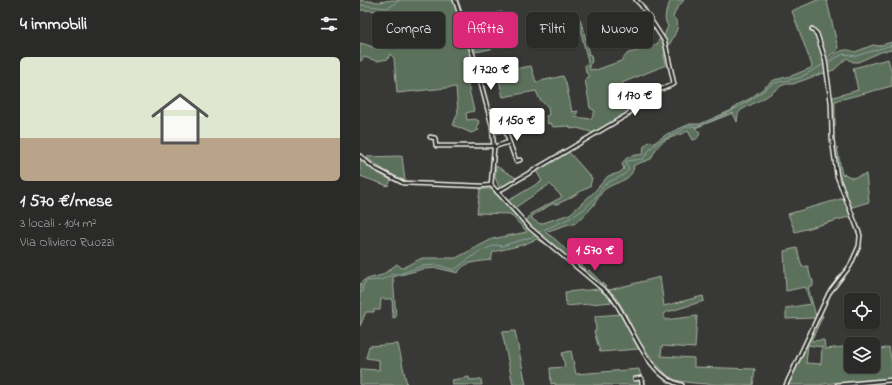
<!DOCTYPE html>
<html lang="it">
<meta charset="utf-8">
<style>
:root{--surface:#2a2a28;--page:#323230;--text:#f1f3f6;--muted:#a5a7a8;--line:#464645;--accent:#db2777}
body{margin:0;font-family:"Indie Flower",sans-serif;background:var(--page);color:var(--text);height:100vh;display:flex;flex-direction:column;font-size:15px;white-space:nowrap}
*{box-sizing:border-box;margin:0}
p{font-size:13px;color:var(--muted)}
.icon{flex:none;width:22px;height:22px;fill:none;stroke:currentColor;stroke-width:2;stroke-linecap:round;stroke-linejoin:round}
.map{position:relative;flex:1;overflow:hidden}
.panel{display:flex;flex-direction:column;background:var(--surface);width:360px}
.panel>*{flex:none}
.banner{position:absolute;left:12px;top:12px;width:380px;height:36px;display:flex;gap:8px}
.controls{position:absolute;left:484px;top:293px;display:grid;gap:8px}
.controls a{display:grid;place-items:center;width:36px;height:36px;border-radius:6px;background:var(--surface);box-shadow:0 1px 3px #0004,0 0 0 1px var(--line);font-size:20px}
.price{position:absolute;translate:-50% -34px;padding:0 9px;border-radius:4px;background:#fff;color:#222;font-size:13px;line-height:26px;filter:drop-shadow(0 1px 2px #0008)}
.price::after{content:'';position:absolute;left:50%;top:24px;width:12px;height:9px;margin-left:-6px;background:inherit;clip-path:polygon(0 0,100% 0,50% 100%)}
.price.selected{background:var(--accent);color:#fff}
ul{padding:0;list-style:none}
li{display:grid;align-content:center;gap:8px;height:212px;padding:0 20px}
li span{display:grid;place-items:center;height:124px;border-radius:6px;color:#555}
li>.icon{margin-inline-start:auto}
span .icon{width:72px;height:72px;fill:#fffc;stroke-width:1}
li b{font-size:17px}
h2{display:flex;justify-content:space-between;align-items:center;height:48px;padding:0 20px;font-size:17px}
.chip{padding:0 14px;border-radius:6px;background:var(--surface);box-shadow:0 1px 3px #0004,0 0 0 1px var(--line);font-size:14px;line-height:36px}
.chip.selected{background:var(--accent);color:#fff}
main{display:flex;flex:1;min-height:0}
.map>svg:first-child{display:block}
.green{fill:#5b715c;stroke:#a8b1a2;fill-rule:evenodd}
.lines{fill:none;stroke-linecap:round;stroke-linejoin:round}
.stream{stroke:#90a1a0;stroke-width:1}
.minor-casing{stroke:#f4f1e8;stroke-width:5.5}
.minor{stroke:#2a2d2e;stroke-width:2.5}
</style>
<main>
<section class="panel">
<h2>4 immobili<svg class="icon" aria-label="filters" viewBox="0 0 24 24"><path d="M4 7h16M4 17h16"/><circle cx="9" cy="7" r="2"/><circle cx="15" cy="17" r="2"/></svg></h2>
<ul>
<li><span style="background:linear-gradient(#dfe7d0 65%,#b9a48a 0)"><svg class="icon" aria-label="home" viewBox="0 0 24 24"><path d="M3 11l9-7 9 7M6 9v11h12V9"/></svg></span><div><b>1 570 €/mese</b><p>3 locali · 104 m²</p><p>Via Oliviero Ruozzi</p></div></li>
</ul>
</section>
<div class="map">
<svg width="532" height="385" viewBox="0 0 532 385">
<rect width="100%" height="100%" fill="#383836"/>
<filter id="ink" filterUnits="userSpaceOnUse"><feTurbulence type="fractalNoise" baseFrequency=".025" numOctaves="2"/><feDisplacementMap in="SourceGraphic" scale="8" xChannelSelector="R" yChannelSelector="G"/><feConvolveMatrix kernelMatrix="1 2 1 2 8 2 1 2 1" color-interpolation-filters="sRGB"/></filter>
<g filter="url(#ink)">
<!-- green -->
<path class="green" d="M0 0 19 2 32 0H98L106 24 103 25 116 63 108 66 110 69 117 67 118 70 105 74 106 78 108 79V85L114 111 106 113 107 120 115 119 119 121 117 128 119 130 111 133 93 125 98 112 96 87 37 93 34 58 30 54 28 59 17 61 4 57 1 61H0V43C6 44 12 47 18 49 21 49 24 48 26 46 37 38 29 22 26 11L0 10Z
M311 0H324L317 8 313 17C314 18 316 20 317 22 321 29 307 44 307 53L304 54 306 65 262 83 263 89 268 87 270 92 266 93 272 101 289 94 267 115 232 134 231 132 217 128 211 129 209 126 193 127 191 123 188 124 186 116 189 115 188 107 180 100 176 91 143 97 137 72 171 66 176 82 203 76 206 83 212 112 218 111 215 117 231 119 235 111 230 108 225 79 230 76 226 73 225 65 228 62 218 20 220 19 229 50 228 54 231 55 232 62 229 65 230 70 234 69 236 70 261 61 268 53 283 50 297 44 301 36 303 38 308 26C302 18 307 8 311 0Z
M457 0H466L467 1 478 48 477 51 465 59 466 61C477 54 482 46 495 52L513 45 518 46 532 42V50L521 52 498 62H493L487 58 474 70 467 72 468 77 463 73 433 84H426L421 86 406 97 381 110 378 114 377 122 373 113 335 128 340 132C339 137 338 139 333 140L328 131C307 141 301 136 291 159L274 165C273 182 255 181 244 190 241 192 236 203 232 207 227 214 220 219 214 224H209L185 232 195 239 226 269 225 273 229 270 249 290 300 277 304 306 343 296 344 301 304 313 305 320 337 316 335 348 302 346 301 356 334 358V367L395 369 393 385C373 385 329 385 312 379 304 375 282 346 277 337 268 320 263 304 249 290L246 292 198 251 177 239 162 245 133 252 131 260C119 262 103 261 98 273L77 268 63 269 33 277 36 317 33 318 32 299H21L20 310H14V312H6L0 326V309L2 304 0 299V284L4 280 22 275 37 264 42 268 62 258H96L132 239 167 232 150 214 117 213 120 189H134L146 202 182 181 175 169 207 150 232 178 230 186 206 200 197 204H192L172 216V219L180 224 210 214 234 192 248 176 259 173 264 169 262 164C267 154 274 156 283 154L284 146 290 141 294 143 307 134 330 124H340L372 110 377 105 391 98 414 80 431 76 451 68 452 66 432 11ZM190 184 202 197 170 214 168 219 164 221 153 209Z
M142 12 144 23 154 21 157 37 149 38V45L116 52 106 26 119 22V19L127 18 126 15Z
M528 59 532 74V86L475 101V127H471L470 98 498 90 493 68Z
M161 109 164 130 134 134 130 116Z
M473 147H477L482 175 485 174 492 178 506 174 509 202 489 208 492 216 435 232 428 214 484 198 479 184Z
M42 156 45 181 31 175 5 157Z
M0 160 7 166 31 180 28 186 0 176Z
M136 166 158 179 140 190 135 177Z
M437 248 442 267 448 266 451 279 453 280V286L448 287 457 320 460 315 463 316 451 341 464 340 465 349 491 346V366H513V351L529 347 532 364V380L509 382V380L505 381V383L482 385 481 382 458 385H427L456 323 454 318 426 319V308L451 304 445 287 426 291 424 251ZM448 345 462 347 461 364 446 363Z
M239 289 253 302 206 306 205 292Z
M261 314 279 349 240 352 234 331 236 330 235 316Z
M155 331 165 380 166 385H153L142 332Z
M38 344 47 385H0V371L2 369 19 370V360L6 358 9 346Z
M211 351 216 374 279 369 281 376 284 377 286 385H195V383L191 384 190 368 205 367 202 353Z
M109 377 110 380 121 379 122 385H93L92 380Z"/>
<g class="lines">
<!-- stream -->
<path class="stream" d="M0 5 28 8 40 0
M467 63 483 54 496 56 532 45
M179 232C195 224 210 220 224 209 228 205 234 200 237 195 240 192 241 188 244 185 253 178 265 178 269 168L266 164V161L283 159 291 148 300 141 321 131 326 127 340 126 366 114 392 99 414 83 439 78 464 64
M0 293 2 292 3 285 7 281 21 280 34 274H39L62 266 78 265 94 270 120 251 136 245 142 246 175 236"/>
<!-- minor casing -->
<g class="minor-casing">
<path id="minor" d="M95 0 115 61 132 126 134 149 131 185
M146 133 156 161 160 160
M70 137 75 138 76 146H134
M134 147 149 142
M0 156 14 168 43 183 122 186 131 185
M131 185 170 228 251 296C271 321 286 378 322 385
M137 192 267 115 289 94 314 84 305 42 281 5 276 0
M275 379 281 378 282 385
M426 385 469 293 490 266 499 246 500 235 477 176 472 139 471 103 465 59 457 34 452 29
M477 385 532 380"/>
</g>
<!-- minor -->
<use href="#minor" class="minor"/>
</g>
</g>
</svg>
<div class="controls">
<a><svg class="icon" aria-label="locate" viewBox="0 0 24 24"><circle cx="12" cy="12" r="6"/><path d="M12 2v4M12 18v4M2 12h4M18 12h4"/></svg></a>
<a><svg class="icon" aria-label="layers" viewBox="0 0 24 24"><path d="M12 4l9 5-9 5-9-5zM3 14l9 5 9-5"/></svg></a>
</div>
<b class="price" style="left:131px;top:91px">1 720 €</b>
<b class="price" style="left:275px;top:117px">1 170 €</b>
<b class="price" style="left:157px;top:142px">1 150 €</b>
<b class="price selected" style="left:235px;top:272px">1 570 €</b>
<div class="banner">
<a class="chip">Compra</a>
<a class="chip selected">Affitta</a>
<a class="chip">Filtri</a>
<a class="chip">Nuovo</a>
</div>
</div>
</main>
